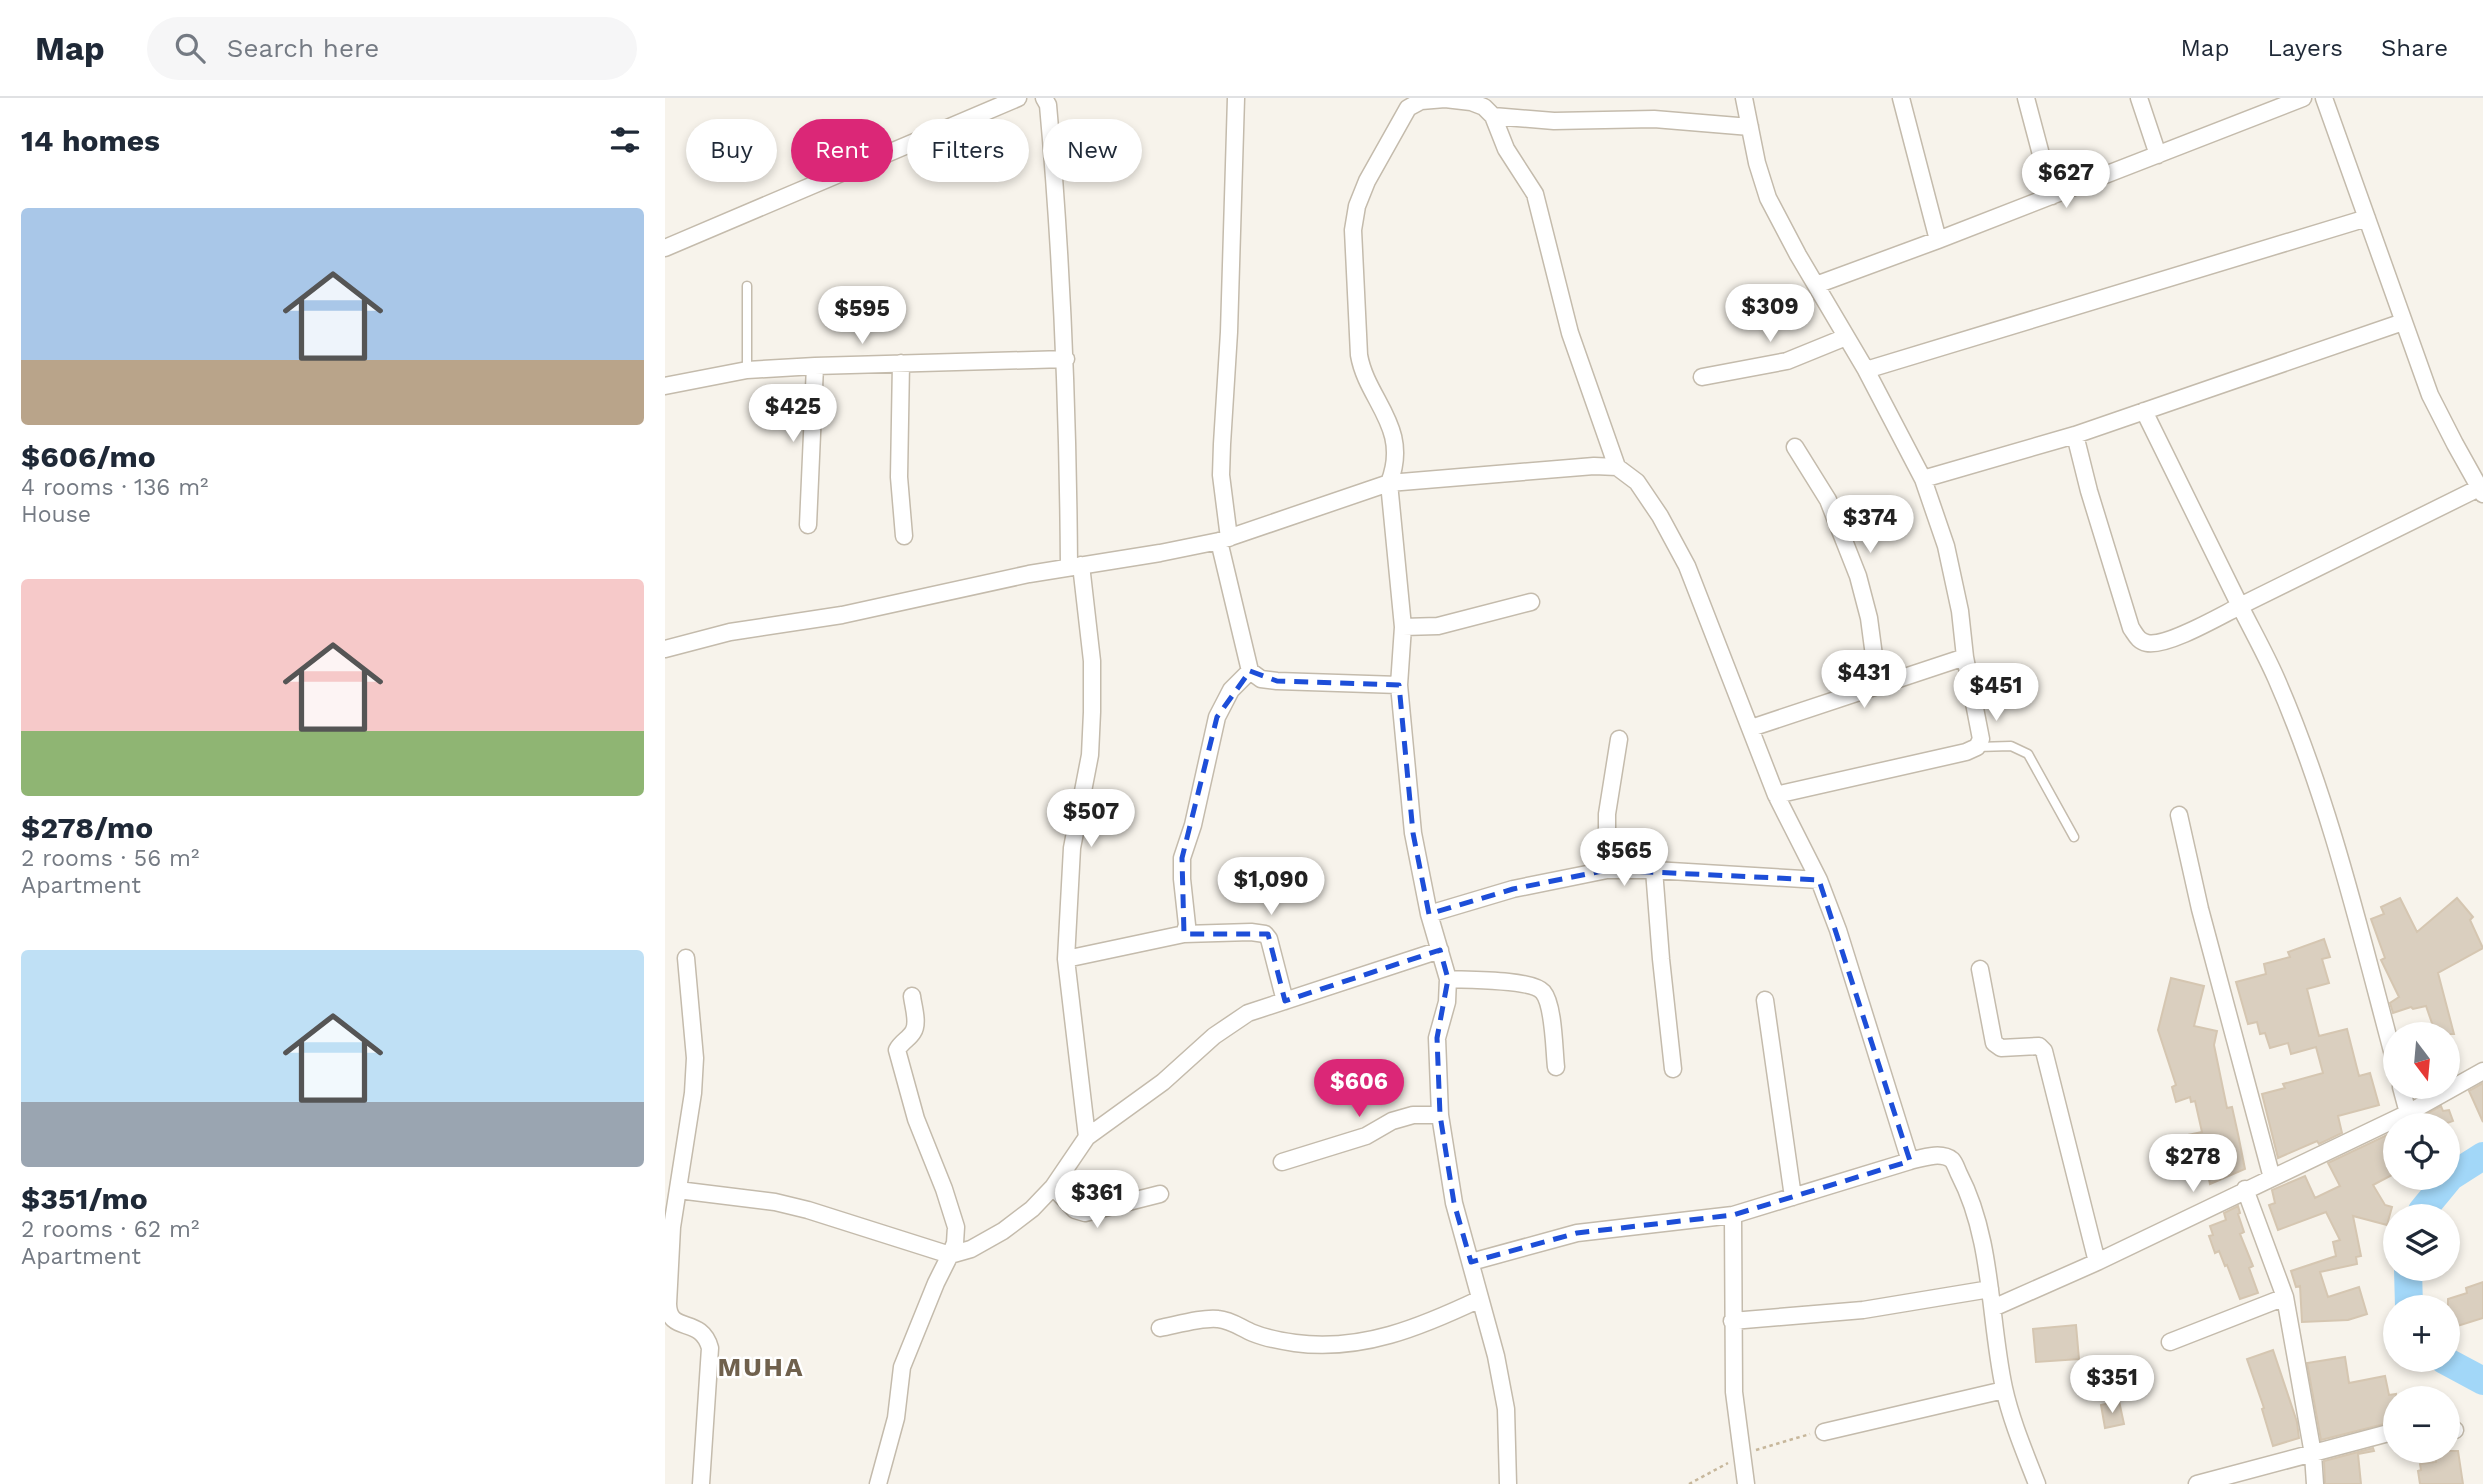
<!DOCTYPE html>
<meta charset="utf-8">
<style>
:root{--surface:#fff;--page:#f6f6f7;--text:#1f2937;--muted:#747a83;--line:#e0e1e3;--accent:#db2777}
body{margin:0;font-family:"Work Sans",sans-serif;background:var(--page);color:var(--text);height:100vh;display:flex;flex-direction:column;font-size:26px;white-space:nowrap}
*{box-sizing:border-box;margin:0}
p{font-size:23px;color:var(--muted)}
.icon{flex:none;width:38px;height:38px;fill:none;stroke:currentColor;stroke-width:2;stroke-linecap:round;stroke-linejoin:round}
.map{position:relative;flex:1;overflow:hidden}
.side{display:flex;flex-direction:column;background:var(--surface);width:665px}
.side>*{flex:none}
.hud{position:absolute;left:21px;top:21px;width:665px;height:63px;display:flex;gap:14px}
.needle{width:46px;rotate:164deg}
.fabs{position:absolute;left:1718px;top:924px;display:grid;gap:14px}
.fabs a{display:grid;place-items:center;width:77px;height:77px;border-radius:50%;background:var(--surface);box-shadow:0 4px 10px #0003;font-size:35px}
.price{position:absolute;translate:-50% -60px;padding:0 16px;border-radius:24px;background:#fff;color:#222;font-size:23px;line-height:46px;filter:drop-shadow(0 2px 4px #0008)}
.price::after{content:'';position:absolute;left:50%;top:42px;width:21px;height:16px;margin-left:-10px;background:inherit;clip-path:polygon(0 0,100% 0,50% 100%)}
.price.current{background:var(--accent);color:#fff}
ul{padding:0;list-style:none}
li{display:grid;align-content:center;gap:14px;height:371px;padding:0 21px}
li span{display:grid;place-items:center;height:217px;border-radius:7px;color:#555}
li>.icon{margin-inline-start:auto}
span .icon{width:126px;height:126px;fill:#fffc;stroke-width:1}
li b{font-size:30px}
h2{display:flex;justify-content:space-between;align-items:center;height:84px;padding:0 21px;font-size:30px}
.tag{padding:0 24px;border-radius:32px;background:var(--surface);box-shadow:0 4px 10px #0003;font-size:24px;line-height:63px}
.tag.current{background:var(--accent);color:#fff}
header{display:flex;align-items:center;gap:42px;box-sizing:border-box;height:98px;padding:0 35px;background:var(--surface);border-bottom:2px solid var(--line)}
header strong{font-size:33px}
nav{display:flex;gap:38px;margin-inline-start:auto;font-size:24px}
.search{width:490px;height:63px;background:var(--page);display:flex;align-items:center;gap:18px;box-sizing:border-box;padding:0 24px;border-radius:38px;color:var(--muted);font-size:26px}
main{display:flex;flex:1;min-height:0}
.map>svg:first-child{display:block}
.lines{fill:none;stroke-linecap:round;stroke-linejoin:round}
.river{stroke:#a2d7f8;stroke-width:28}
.building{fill:#dacfbf;stroke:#d5c6b1;stroke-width:2}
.service-casing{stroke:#c4bbac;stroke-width:11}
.minor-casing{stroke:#c4bbac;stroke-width:19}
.path{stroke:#c7b79b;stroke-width:2.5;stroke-dasharray:3.5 3.5;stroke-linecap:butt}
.service{stroke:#fff;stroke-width:8}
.minor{stroke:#fff;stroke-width:16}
.marked{fill:none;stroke:#1d4ed8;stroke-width:5;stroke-dasharray:14 9;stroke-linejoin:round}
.labels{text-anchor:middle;stroke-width:5;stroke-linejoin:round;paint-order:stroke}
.district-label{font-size:26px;font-weight:bold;letter-spacing:2px;fill:#70614d;stroke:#fff}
</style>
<header>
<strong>Map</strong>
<div class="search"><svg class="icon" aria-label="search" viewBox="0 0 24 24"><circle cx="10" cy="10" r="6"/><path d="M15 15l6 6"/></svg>Search here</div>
<nav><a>Map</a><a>Layers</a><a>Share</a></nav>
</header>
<main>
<section class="side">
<h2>14 homes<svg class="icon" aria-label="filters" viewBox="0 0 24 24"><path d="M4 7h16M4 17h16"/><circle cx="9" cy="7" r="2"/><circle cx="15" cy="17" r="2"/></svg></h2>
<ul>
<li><span style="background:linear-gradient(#a9c7e8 70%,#b9a48a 0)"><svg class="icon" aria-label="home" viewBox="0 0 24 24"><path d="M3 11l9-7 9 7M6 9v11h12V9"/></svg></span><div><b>$606/mo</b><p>4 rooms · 136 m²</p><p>House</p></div></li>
<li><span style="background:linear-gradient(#f6c9c9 70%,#8fb573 0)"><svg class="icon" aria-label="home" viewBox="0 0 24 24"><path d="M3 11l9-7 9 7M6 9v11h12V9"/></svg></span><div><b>$278/mo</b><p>2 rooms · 56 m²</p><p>Apartment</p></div></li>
<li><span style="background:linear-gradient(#bfe0f5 70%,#9aa5b1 0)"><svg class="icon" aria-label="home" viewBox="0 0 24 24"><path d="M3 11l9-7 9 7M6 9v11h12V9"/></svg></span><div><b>$351/mo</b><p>2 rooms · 62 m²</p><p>Apartment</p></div></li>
</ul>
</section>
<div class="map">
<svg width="1818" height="1386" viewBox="0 0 1818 1386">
<rect width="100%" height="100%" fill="#f7f3eb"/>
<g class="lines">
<!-- river -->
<path class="river" d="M1755 1118 1757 1113 1785 1079 1818 1058
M1743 1171 1744 1209
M1779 1262 1818 1283"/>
</g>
<!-- building -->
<path class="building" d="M1735 800 1752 834 1792 800 1808 819 1805 822 1818 850 1773 875 1789 936H1776L1774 929 1769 931 1761 908 1748 911 1746 909 1728 915 1725 905 1734 899 1716 862 1720 860 1706 821 1719 816 1716 809Z
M1659 841 1665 859 1657 861 1664 885 1642 891 1654 938 1682 931 1694 978 1705 975 1714 1007 1673 1018 1677 1035 1654 1046 1652 1043 1613 1060 1597 996 1620 990 1618 986 1658 975 1651 949 1626 956 1623 945 1605 950 1600 935 1595 936 1592 924 1583 926 1571 884 1601 876 1599 866 1625 859 1623 854Z
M1506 880 1539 888 1529 928 1552 933 1549 947 1562 1010 1567 1009 1573 1036 1580 1071 1545 1086 1537 1046 1515 1051 1513 1039 1537 1034 1530 1003 1526 1004 1525 999 1511 1004 1507 989 1511 987 1493 932Z
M1818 985V1024L1804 993Z
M1776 1008 1778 1013 1784 1012 1788 1023 1782 1025 1783 1027H1742Z
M1722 1037 1731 1053V1075L1708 1087 1720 1107 1727 1109 1722 1127 1688 1118 1696 1158 1691 1159 1692 1166 1655 1174 1663 1199 1694 1189 1702 1216 1683 1222 1637 1224 1635 1188 1631 1189 1626 1173 1671 1158 1668 1144 1675 1142 1661 1114 1613 1132 1604 1107 1610 1105 1607 1092 1640 1078 1650 1100 1675 1088 1663 1065Z
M1573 1108 1575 1115 1573 1116 1579 1134 1575 1136 1588 1168 1584 1170 1593 1195 1575 1201 1562 1167 1560 1168 1554 1153 1550 1155 1544 1138 1548 1137 1545 1128 1561 1122 1559 1115Z
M1818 1184V1220L1786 1230 1783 1220V1201L1802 1195 1801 1190Z
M1411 1227 1414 1261 1371 1264 1368 1231Z
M1608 1252 1632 1324 1634 1340 1608 1348 1597 1311 1599 1310 1582 1261Z
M1680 1259 1684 1285 1720 1278 1724 1297 1731 1296V1323L1656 1342 1642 1265Z
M1454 1303 1459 1326 1440 1330 1436 1307Z
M1708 1350 1709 1353 1693 1356 1696 1386H1660L1659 1363Z
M1769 1353H1793L1798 1386H1755L1753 1373 1756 1372 1755 1366 1771 1364Z"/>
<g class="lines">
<!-- service casing -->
<g class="service-casing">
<path id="service" d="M82 188V272
M1312 649 1346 648 1363 656 1409 739"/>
</g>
<!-- minor casing -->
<g class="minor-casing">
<path id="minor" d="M379 0 383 7C397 161 403 315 404 469
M1079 0 1092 65 1103 100 1133 157 1201 272 1258 381 1410 337 1424 393 1466 530C1471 537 1473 543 1482 545 1502 549 1555 518 1575 508 1587 532 1600 555 1611 580 1665 703 1696 838 1731 968
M1236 0 1273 142
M1361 0 1387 98
M1474 0 1493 57
M1659 0 1765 297 1790 346 1818 396
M828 18 889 23 989 21 1085 29
M0 150 353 0
M1151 187 1273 142 1638 0
M236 265 234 379 239 438
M1201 272 1702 120
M1037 279 1122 263 1181 239
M0 288 82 272 150 268 401 261
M1479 313 1575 508 1818 388
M1410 337 1738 224
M1130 349 1163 402 1193 478 1204 520 1213 588
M143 427 150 268
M564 440 556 377 557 346 564 234 571 0
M554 443 585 573 596 581 612 583 734 587
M416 467 427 563V614L425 657 407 750 401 861 422 1039
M738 529 773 528 866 504
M0 551 65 534 177 517 364 476 495 455 554 443 724 385 929 368 952 369 972 384 995 418 1022 468 1111 697 1154 782 1173 832 1245 1063
M1086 630 1300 559
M1111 697 1301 654 1312 649 1316 641 1300 559 1295 513 1281 448 1258 381
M1514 717 1535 811 1607 1080
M942 772V716L954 641
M989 772 996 861 1008 971
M764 816 848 791 942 772H989L1154 782
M519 836 586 834 600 836 604 841 620 903
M21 860 30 960 28 995 7 1129 3 1206C4 1237 36 1217 45 1250L36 1386
M401 861 519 836 522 827 517 781V760L528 727 552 619 566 592 585 573
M1315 871 1329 945 1336 950 1374 948 1379 953 1432 1164
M783 881C802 882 867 881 878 894 889 907 889 952 891 969
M1100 902 1128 1099
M1736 989 1743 1015
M617 1064 701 1038 727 1023 748 1017H775
M388 1089 410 1112 420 1115 495 1096
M1580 1091 1620 1199 1648 1356 1650 1386
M13 1092 110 1104 143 1112 285 1157 290 1145 291 1129 279 1091 251 1021 232 952C236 944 244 941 248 934 254 925 248 908 247 898
M1068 1117 1069 1294 1081 1386
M806 1164 912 1135 1068 1117 1245 1063C1257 1060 1276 1053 1287 1062 1290 1065 1292 1072 1294 1076 1328 1141 1324 1220 1339 1290 1346 1322 1360 1355 1372 1386
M1328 1210 1432 1164 1743 1015 1818 973
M1067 1223 1198 1212 1325 1191
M495 1230C511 1227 538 1219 553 1221 566 1222 576 1230 588 1235 600 1240 616 1243 630 1245 696 1254 756 1229 815 1201
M1505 1244 1620 1199
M1783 1331 1790 1332
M1159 1334 1339 1292
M213 1386 231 1320 237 1269 271 1185 285 1157 306 1151 338 1133 367 1111 388 1089 422 1039 498 984 549 938 583 915 775 852
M843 1386 841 1311 831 1258 789 1105 775 1017 772 940 782 904 783 881 764 816 748 735 734 587 738 529 724 385C746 329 702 303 694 257L688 132 692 108 702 83 743 10 756 3 780 1 806 4 819 9 828 18 841 51 870 96 905 235 952 369
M1532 1386 1731 1333"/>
</g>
<!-- path -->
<path class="path" d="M1091 1352 1145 1336
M1024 1386 1063 1365"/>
<!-- service -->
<use href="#service" class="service"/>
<!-- minor -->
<use href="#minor" class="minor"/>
</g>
<!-- marked area -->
<path class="marked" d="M585 573 612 583 734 587 748 735 764 816 848 791 942 772 1154 782 1245 1063 1068 1117 912 1135 806 1164 789 1105 775 1017 772 940 783 881 775 852 620 903 603 836H519L517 760 552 619Z"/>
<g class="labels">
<!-- district labels -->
<g class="district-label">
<text x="96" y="1278">MUHA</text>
</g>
</g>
</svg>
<div class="fabs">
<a><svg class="needle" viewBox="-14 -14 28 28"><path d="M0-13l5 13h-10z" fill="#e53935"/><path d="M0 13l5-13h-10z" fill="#747a83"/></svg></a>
<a><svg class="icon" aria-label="locate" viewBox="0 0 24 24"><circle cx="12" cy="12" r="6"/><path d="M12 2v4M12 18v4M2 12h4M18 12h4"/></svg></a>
<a><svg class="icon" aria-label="layers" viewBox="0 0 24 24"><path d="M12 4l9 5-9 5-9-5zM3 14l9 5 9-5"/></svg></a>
<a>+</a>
<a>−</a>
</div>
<b class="price" style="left:1401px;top:112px">$627</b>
<b class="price" style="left:1105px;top:246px">$309</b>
<b class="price" style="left:197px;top:248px">$595</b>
<b class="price" style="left:128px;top:346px">$425</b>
<b class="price" style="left:1205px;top:457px">$374</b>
<b class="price" style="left:1199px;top:612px">$431</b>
<b class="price" style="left:1331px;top:625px">$451</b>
<b class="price" style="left:426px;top:751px">$507</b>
<b class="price" style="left:959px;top:790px">$565</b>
<b class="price" style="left:606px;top:819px">$1,090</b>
<b class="price current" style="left:694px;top:1021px">$606</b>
<b class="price" style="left:1528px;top:1096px">$278</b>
<b class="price" style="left:432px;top:1132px">$361</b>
<b class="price" style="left:1447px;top:1317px">$351</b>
<div class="hud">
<a class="tag">Buy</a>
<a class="tag current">Rent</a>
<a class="tag">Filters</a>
<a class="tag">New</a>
</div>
</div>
</main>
